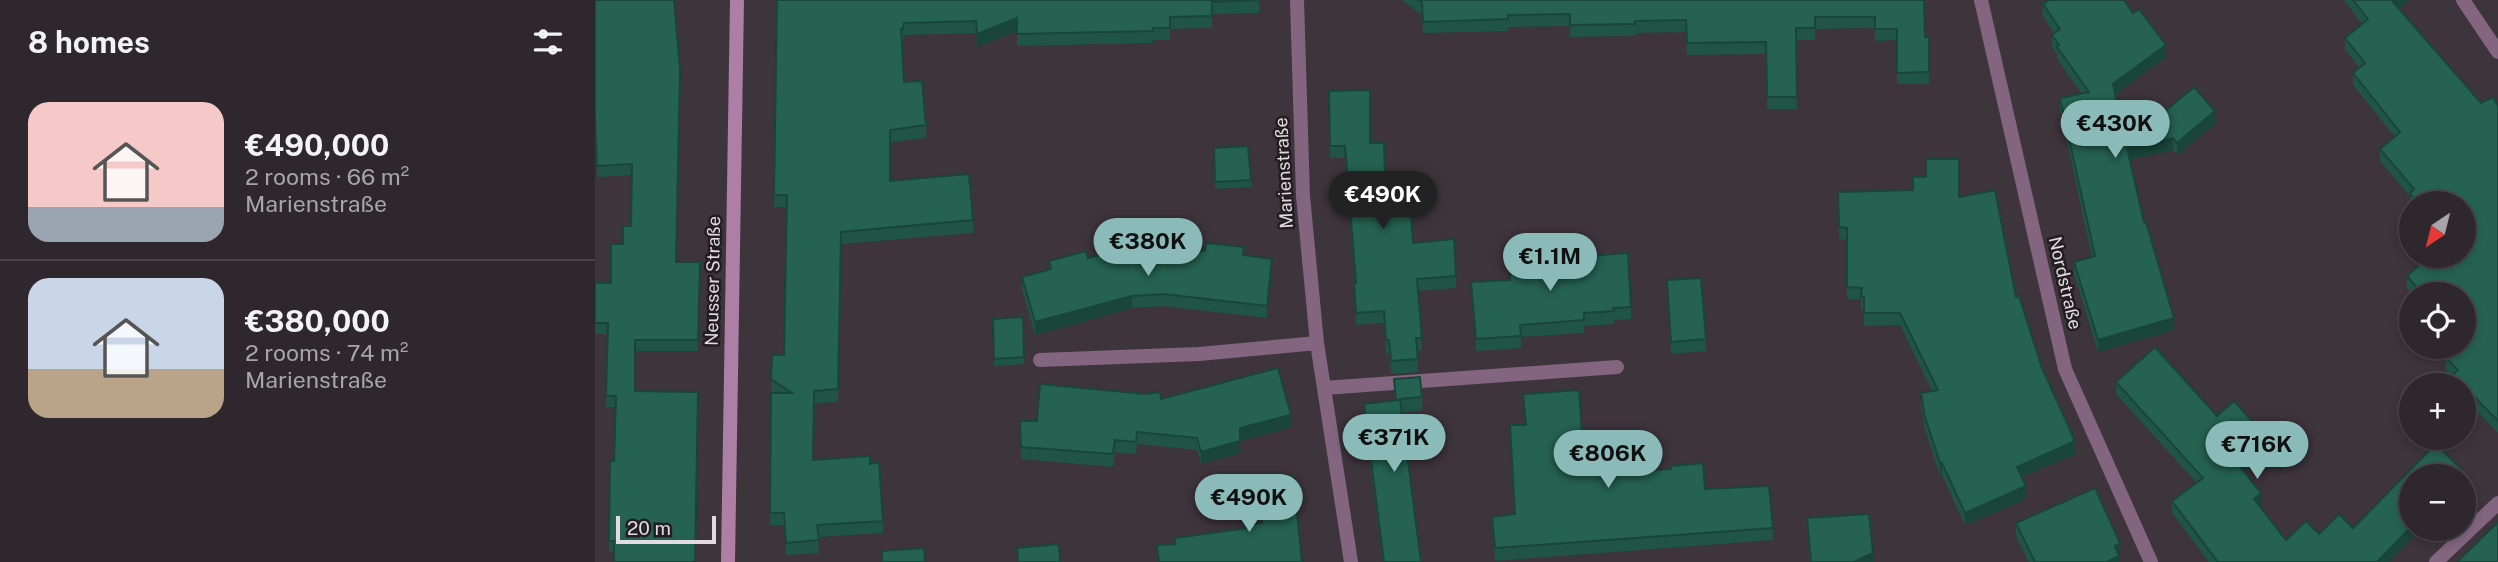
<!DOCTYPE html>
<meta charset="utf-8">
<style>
:root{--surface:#2e272d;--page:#3a3339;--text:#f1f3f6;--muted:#a7a5aa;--line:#494449;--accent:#8bbbb9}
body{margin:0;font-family:"Public Sans",sans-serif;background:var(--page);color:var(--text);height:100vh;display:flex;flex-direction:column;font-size:26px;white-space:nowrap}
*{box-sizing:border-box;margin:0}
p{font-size:23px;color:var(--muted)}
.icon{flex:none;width:38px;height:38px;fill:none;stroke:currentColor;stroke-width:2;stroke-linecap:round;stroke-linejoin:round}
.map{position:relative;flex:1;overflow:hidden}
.panel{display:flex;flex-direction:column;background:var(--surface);width:595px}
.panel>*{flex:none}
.needle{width:46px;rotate:215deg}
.controls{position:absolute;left:1804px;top:191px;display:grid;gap:14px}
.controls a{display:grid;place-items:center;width:77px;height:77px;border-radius:50%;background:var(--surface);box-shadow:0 4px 10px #0003,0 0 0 2px var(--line);font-size:35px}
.scale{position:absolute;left:21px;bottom:18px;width:100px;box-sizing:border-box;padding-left:7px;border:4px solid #e2dbe1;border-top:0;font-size:19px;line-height:24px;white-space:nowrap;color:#e2dbe1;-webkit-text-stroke:5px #221d21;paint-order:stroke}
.price{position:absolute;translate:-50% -60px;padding:0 16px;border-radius:24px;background:var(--accent);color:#111;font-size:23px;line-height:46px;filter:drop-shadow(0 2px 4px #0008)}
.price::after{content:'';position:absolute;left:50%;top:42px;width:21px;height:16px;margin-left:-10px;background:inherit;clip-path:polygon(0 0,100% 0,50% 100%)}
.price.on{background:#222;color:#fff}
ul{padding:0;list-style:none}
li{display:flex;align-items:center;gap:21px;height:175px;padding:0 28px}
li+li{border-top:2px solid var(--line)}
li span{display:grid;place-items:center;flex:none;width:196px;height:140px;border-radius:21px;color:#555}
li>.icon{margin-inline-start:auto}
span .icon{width:84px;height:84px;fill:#fffc;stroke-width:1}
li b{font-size:30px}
h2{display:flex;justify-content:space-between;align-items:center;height:84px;padding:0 28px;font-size:30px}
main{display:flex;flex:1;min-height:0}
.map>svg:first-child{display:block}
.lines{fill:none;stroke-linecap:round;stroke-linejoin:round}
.street{stroke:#83657f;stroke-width:14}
.secondary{stroke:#ad7ea6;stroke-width:14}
.wall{fill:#205446}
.shaded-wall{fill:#1a4539}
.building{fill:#256251;stroke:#1a4539;stroke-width:2}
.labels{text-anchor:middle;stroke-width:5;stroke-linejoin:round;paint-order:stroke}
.street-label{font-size:18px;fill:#e2dbe1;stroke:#221d21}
</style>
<main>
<section class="panel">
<h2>8 homes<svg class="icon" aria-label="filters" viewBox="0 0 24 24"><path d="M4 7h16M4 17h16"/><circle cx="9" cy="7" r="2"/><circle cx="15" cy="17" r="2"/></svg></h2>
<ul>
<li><span style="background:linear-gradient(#f6c9c9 75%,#9aa5b1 0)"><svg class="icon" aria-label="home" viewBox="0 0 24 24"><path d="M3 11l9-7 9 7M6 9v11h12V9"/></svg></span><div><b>€490,000</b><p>2 rooms · 66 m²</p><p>Marienstraße</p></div></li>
<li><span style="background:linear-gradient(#c9d6e8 65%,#b9a48a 0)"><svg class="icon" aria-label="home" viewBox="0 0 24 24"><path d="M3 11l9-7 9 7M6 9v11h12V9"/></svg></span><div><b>€380,000</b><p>2 rooms · 74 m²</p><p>Marienstraße</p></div></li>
</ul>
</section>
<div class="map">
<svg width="1903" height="562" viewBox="0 0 1903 562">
<rect width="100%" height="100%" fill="#3e343c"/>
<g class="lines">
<!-- street -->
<path class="street" d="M702 0 708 196 722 343 756 562
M1386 0 1470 369 1556 562
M1868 0 1903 52
M445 360 604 354 722 343
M729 388 1022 367
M1841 562 1903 503"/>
<!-- secondary -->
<path class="secondary" d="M133 562 142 0"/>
</g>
<!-- wall -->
<path class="wall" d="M0 0 81 262H105L103 351H40L19 552H14L15 461H19L20 407H11L13 334H0V283H16L28 244 36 226 37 175 2 177Z
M182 0H664V13L617 14V28L575 29V40H558V43L422 46V31L382 47 381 33 309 35 308 42H306L309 82 331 125V138L295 142V181L378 220V233L246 244 243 402 219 403 218 460 275 464 288 521V533L223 537 224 553 191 555 189 525H175L176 393H178L176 391 177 355H189L192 207H179Z
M807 0H1329L1330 37H1334V84H1302V40L1280 41V28L1220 29V40H1201L1202 109H1172L1171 54 1092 55 1091 32 1040 33V36L975 37V26L913 27V31L828 33 827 15Z
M1749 0H1813V1L1804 9 1886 103 1903 106V433L1869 398V385H1858V377L1851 370V358L1859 350 1856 346H1869V294H1817L1812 288V276L1869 256V203H1816V207L1815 205V196L1785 161V149L1800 137 1758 85V73L1765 68 1750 50V38L1767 24Z
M1447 2 1571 57 1520 94 1531 144 1620 124 1582 155 1578 150 1535 159 1549 222 1579 330 1503 352 1479 274V262L1497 257 1465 110V98L1487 94 1462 59V54L1457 47V35L1459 33 1448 16Z
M734 91 775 143 790 179 796 203 818 243 861 276V288L823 291 827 350 822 351 823 372 796 374 794 353H791L789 323 761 325 759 295V283H760L750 158H735Z
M619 148 656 180V187L620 189Z
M1243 192 1364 197 1421 297 1480 454 1427 477 1431 499 1370 525 1347 475 1345 476 1330 429 1326 405V393L1337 391 1305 325 1269 326V309L1266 310V300L1252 299V240L1244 239Z
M649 255 677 271 672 318 568 306 537 308 440 335 427 289V277L454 270V261Z
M1072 280 1111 339V351L1076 354Z
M876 282 1036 307V319L1019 320V324L989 326V333L926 337V348L881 351Z
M428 317 429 364 399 366 398 319Z
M799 379 827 397V410L806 413 826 562H788L769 418V404L800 400Z
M1521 382 1622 416 1672 450 1649 471 1666 505 1665 506 1691 540 1758 528 1870 485 1816 528H1827L1794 562H1614L1577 513V501L1601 482 1521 394Z
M928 394 990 474 1110 489 1178 528V540L900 561 897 529V517L919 514 915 425H930Z
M566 399 696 427 645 441V453L606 464 602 450 542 444 541 454 520 452 518 467 426 459 425 421H442Z
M1212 518 1278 562H1215L1212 530Z
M1421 523 1525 555 1524 556V562H1434L1421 536Z"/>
<!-- shaded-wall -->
<path class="shaded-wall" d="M1800 0H1813V1L1798 14V2Z
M422 18V31L382 47V34Z
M1571 45V57L1518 96V84Z
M1620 111V124L1582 155V143Z
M1578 138V150L1532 160V148Z
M677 259V271L672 318V306Z
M537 296V308L440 335V322Z
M1579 318V330L1503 352V340Z
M696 415V427L645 441V428Z
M1672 438V450L1643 476V464Z
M645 441V453L606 464V452Z
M1480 441V454L1422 479V467Z
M1345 463H1347V475L1345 476Z
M1431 486V499L1370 525V513Z
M1666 493V505L1659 511V499Z
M1816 527V528H1827L1794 562H1782Z
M1525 543V555L1520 558V546Z
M1278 553V562H1259Z
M1524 556V562H1512Z"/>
<!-- building -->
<path class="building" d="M0 0H79L85 69 81 262H105L103 340H40V391L103 392 100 562H19V541H14L15 461H19L21 396H11L13 323H0V283H16V244H28V226H36L37 164 2 166 0 117Z
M182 0H664L617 2V16L575 17V28H558V31L422 34V18L382 34 381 21 309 23 308 29H306L309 82 327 81 331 125 295 130V181L374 174 378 220 246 232 243 389 219 391 218 460 275 456V464L284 462 288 521 222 525 224 540 191 543 189 513H175L176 393H197L176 379 177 355H189L192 195H179Z
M823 0H1329L1330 37H1334V72L1302 73V29H1280V17H1220V28H1201L1202 97H1172L1171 42 1092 43 1091 20 1040 21V24L975 25V14L913 15V19L828 22 827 3Z
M1454 0H1529L1538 13 1544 9 1571 45 1518 84 1531 144 1599 87 1620 111 1582 143 1578 138 1532 148 1549 222H1551L1579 318 1503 340 1479 262 1500 256 1465 98 1494 92 1462 47 1464 45 1457 35 1465 29 1448 4Z
M1758 0H1800L1798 2 1886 103 1898 97 1903 106V421L1858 375 1863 370 1851 358 1862 346H1869V294H1827L1812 276 1835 256H1869V203H1824L1815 194 1819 189 1785 149 1805 132 1758 73 1770 63 1750 38 1773 19Z
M775 90V143H789L790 179H794L796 203 815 202 818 243 859 239 861 276 822 279 827 338H821L823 359 796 361 794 340H791L789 311 761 313 759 283H761L750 146H735L734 91Z
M653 146 656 180 620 182 619 148Z
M1331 159H1364V197L1400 190 1421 297 1424 296 1447 368 1480 441 1422 467 1431 486 1370 513 1347 463H1345L1330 417 1326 393 1343 390 1305 313H1269V297H1266L1267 288 1252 287V228L1244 227 1243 192 1318 190V177H1331Z
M611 243 649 247 648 255 677 259 672 306 568 294 537 296 440 322 427 277 456 269 454 261 491 251 493 258 548 244 610 251Z
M1033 253 1036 307 1018 308 1019 311 989 313V320L925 325 926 336 881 339 876 282 915 280 916 262Z
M1106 278 1111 339 1076 342 1072 280Z
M428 317 429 357 399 359 398 319Z
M1560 347 1622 416 1639 401 1672 438 1643 464 1666 493 1659 499 1691 540 1711 521 1724 534 1744 514 1758 528 1841 444 1870 473 1867 476H1816V527L1782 562H1623L1577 501 1608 478 1521 382Z
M683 368 696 415 645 428V441L606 452 602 438 542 432 541 442 520 440 518 454 426 447 425 421H442L445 384 551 394 565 392 566 399Z
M825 377 827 397 805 399 826 562H789L769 404 804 400H801L799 379Z
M984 390 990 474 1076 469V466L1108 463 1110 489 1174 486 1178 528 900 548 897 517 920 514 915 425H931L928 394Z
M698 475 707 562H564L562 545 580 544V538L653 528V525L667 523 664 479Z
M1500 488 1525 543 1520 546 1524 556 1512 562H1440L1421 523Z
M1274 514 1278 553 1259 562H1216L1212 518Z
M1903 522V562H1862Z
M464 544 465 562H423L422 548Z
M329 548 330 562H287V551Z"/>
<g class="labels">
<!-- street labels -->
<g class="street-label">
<text transform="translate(689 173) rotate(-93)" y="6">Marienstraße</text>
<text transform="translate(118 281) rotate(-89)" y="6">Neusser Straße</text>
<text transform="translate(1470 283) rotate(77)" y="6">Nordstraße</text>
</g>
</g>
</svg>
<div class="controls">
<a><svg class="needle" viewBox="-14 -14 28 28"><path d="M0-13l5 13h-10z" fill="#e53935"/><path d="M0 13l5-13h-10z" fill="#a7a5aa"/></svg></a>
<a><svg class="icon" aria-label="locate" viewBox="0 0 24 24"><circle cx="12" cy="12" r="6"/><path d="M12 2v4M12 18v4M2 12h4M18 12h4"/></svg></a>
<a>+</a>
<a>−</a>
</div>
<div class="scale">20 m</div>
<b class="price" style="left:1520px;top:160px">€430K</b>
<b class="price on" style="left:788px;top:231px">€490K</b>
<b class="price" style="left:553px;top:278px">€380K</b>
<b class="price" style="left:955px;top:293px">€1.1M</b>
<b class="price" style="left:799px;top:474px">€371K</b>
<b class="price" style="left:1662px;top:481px">€716K</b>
<b class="price" style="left:1013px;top:490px">€806K</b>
<b class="price" style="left:654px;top:534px">€490K</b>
</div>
</main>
